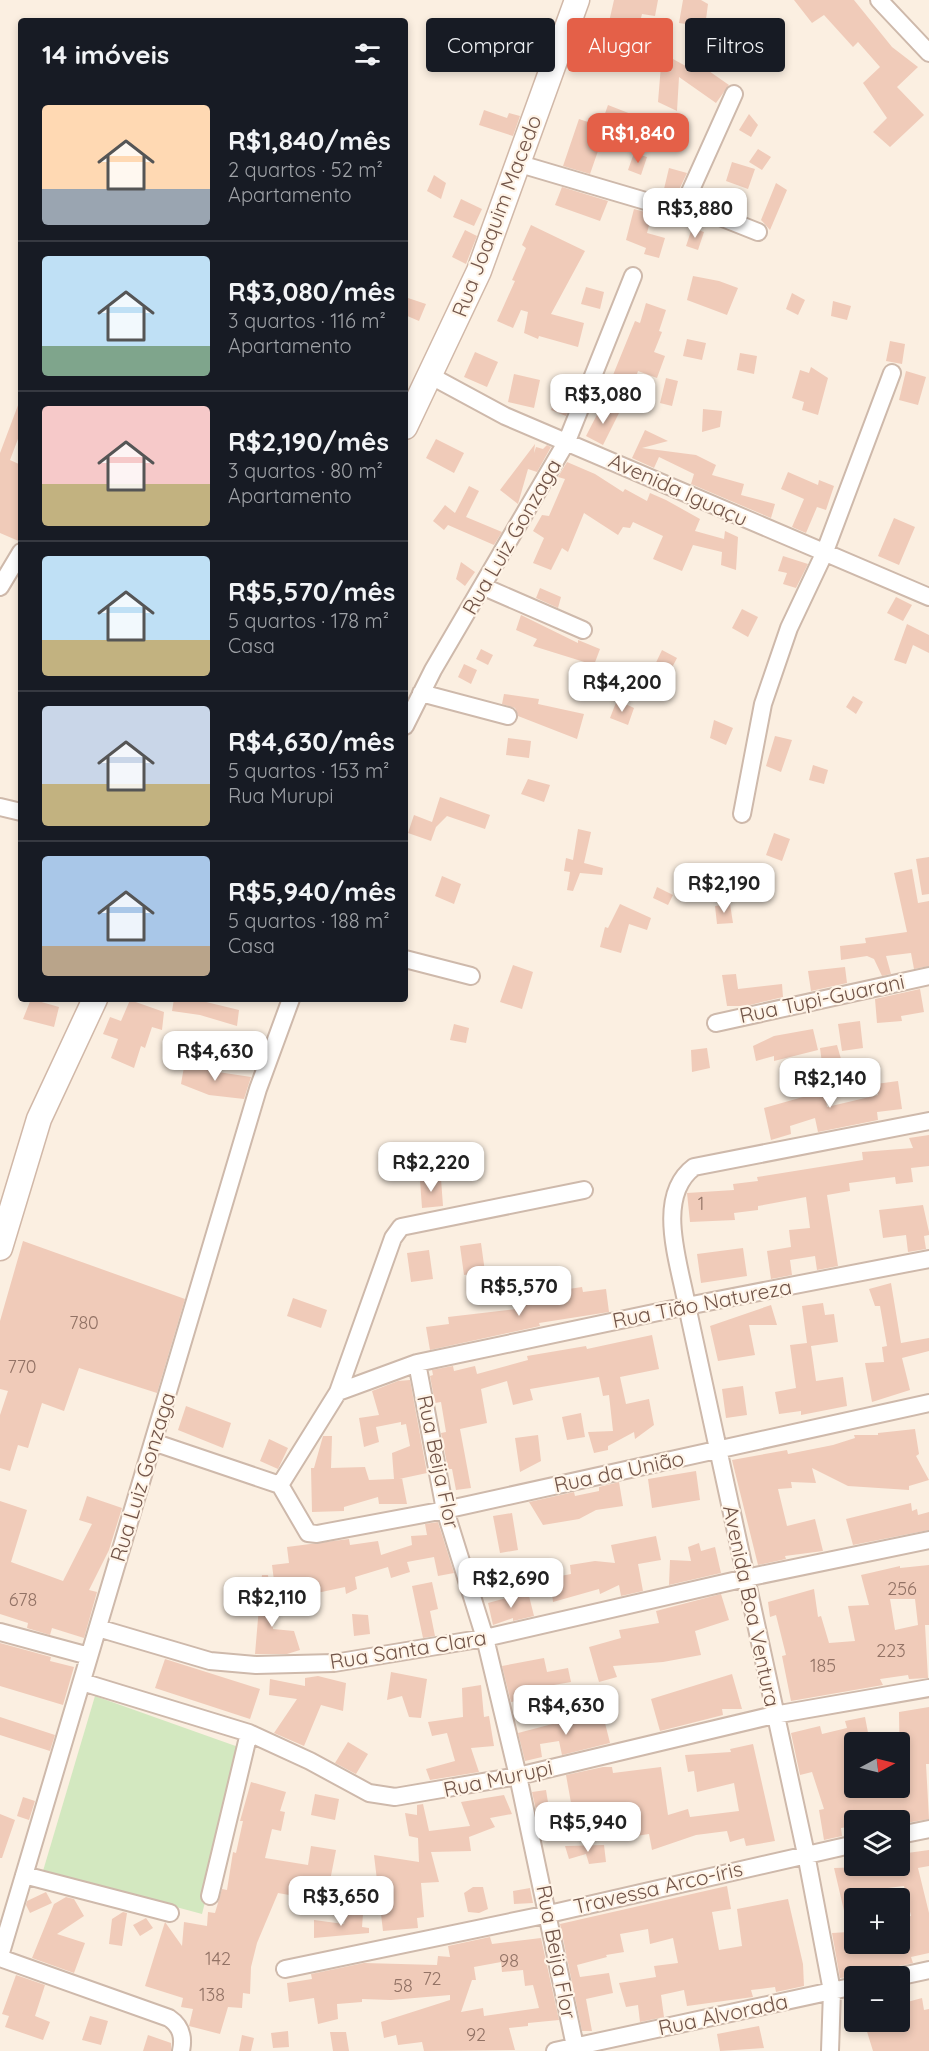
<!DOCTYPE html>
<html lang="pt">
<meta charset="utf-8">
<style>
:root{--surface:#171b24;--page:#242831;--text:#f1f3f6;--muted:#9ea1a6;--line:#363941;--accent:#e46048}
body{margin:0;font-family:Quicksand,sans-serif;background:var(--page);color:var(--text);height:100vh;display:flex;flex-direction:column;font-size:22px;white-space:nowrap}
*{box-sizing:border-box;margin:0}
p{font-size:20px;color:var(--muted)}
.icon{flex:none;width:33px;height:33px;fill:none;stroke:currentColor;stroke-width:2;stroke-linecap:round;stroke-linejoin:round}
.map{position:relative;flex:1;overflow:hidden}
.panel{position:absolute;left:18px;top:18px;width:390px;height:984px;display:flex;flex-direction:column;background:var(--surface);border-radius:6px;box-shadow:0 3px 9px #0003}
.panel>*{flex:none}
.guide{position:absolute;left:426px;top:18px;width:412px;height:54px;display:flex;gap:12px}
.needle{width:39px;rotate:83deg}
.buttons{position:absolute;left:844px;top:1732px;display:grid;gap:12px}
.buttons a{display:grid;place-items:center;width:66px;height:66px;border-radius:6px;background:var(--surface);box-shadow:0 3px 9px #0003;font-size:30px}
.price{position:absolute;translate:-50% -51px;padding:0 14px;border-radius:12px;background:#fff;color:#222;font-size:20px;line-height:39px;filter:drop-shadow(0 2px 3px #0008)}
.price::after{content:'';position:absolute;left:50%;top:36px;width:18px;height:14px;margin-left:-9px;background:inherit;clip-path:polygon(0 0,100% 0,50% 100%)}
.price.active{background:var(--accent);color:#fff}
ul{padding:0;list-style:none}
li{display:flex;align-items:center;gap:18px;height:150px;padding:0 24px}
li+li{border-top:2px solid var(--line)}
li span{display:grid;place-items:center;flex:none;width:168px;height:120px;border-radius:6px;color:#555}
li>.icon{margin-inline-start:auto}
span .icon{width:72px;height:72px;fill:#fffc;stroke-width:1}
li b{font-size:26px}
h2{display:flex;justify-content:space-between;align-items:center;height:72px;padding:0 24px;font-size:26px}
.tag{padding:0 21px;border-radius:6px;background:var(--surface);box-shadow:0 3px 9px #0003;font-size:21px;line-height:54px}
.tag.active{background:var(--accent);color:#fff}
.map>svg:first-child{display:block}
.green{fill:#d3e8c0}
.building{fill:#f0cbb9;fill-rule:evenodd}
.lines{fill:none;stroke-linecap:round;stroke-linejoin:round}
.street-casing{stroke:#ceb9ab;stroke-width:20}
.secondary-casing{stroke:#d1b8a8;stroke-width:27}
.street{stroke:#fff;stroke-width:16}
.secondary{stroke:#fff;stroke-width:24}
.labels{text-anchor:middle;stroke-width:4.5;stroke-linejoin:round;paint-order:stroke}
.number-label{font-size:18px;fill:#927265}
.street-label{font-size:21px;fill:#725549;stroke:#fff4e7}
</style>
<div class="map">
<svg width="929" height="2051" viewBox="0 0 929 2051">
<rect width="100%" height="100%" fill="#fbefe1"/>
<!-- green -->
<path class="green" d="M95 1696 244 1749 202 1914 43 1871Z"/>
<!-- building -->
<path class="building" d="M614 0H658L655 16 642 14 635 42 606 35Z
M683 0H701L708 4 705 27 679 23Z
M794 0H854L892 47 918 67 897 87 924 115 890 147 873 132 887 118 863 83 880 67 858 42 853 47 824 15 812 23Z
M694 33H712L711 51 693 50Z
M662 53 693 70V60L729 85 716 103 679 77 677 111 658 102Z
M608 105 631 114 624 131 602 122Z
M484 110 507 118 509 113 520 116 513 136 479 125Z
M749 114 758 125 751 137 739 130Z
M579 119 606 128 590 174 563 166Z
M758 149 771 157 762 170 749 162Z
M634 153 647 157 641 175 628 170Z
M732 162 755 169 748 189 726 181Z
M669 168 687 173 678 192 664 189Z
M434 175 446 183 441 199 427 191Z
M776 183 787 190 770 230 761 220Z
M562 187 608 201 600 221 555 205Z
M461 199 482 209 474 226 453 217Z
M634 209 652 214 647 233 665 238 659 258 644 254 646 248 626 240Z
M531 225 585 251 551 314 584 323 578 347 539 336 538 339 524 333 528 312 521 310 513 328 497 321 515 281 512 280 526 248 522 245Z
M692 228 704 232 698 250 686 246Z
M465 230 477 236 466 264 452 257Z
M693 276 719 281 738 288 727 315 687 300Z
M586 287 604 292 600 309 581 304Z
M792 293 805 300 798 315 786 309Z
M405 297 426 304 419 321 405 315Z
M833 301 851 306 847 320 831 316Z
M646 303 666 310 659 331 662 332 654 352 665 356 657 378 638 371 634 383 613 375 635 321 640 323Z
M687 339 706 343 702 360 683 356Z
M890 341 905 344 902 364 886 361Z
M475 352 498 362 487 387 464 377Z
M740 353 757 356 754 374 737 370Z
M811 367 828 378 818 415 802 410 804 402 792 398 800 370 809 373Z
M906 371 926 377 918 405 899 400Z
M514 374 540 380 534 408 508 402Z
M666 378 678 381 672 406 660 403Z
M562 383 576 389 566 416 551 410Z
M20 400 21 431 10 460 21 465V542L0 533V453Z
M602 405 619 413 603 445 586 436Z
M703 409 722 411 720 427 702 432Z
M645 430 668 441 642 448 696 455 716 465 712 475 744 484 741 495 775 504 771 518 691 484 694 474 659 457 654 468 632 458Z
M436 439 464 453 454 473 426 458Z
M535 444 534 453 536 447 543 449 547 445 551 447 537 472 528 469 518 504 500 490Z
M567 462 595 474 623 492 625 489 647 501 650 493 666 500 700 519 695 531 724 539 725 531 738 537 736 570 721 565 722 552 693 545 682 571 653 559 663 536 633 522 630 528 623 527 618 535 584 513 568 552 562 548 551 570 533 563 544 538 533 531 542 515 549 516 565 479 558 477Z
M788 472 818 485 819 480 834 486 826 510 817 507 806 533 792 527 804 499 781 489Z
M469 486 479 491 466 517 502 532 494 545 448 525 444 530 433 521 445 505 455 513Z
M894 518 915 527 899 565 878 556Z
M783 556 808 564 796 588 783 584 787 573 778 571Z
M461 562 475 572 465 586 456 579Z
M540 588 561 597 558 608 536 598Z
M896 597 912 605 903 621 887 613Z
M742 609 758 617 748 637 732 628Z
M521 615 578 643V640L600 649 594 665 533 646 537 639 516 630Z
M907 624 929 635V653L913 645 906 664 894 660Z
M481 649 493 655 488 665 476 659Z
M662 650 677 658 666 679 652 671Z
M464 664 477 670 471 684 458 677Z
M504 694 539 699 538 704 584 714 577 739 518 716 515 708 502 704Z
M853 696 863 702 856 714 846 707Z
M617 700 634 708 628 725 610 718Z
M714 720 733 728 726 745 710 738Z
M775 736 792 740 781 772 766 766Z
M508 738 531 741 529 758 506 755Z
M813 765 828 770 824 784 809 780Z
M528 779 550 785 544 802 521 794Z
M440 797 490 815 485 829 447 816 436 827 431 841 408 833 414 815 432 822Z
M578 829 591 832 584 863 603 868 602 875 580 873 573 891 567 890 570 872 564 871 566 858 573 860Z
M774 833 790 839 782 861 766 855Z
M929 857V894L922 895 916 859Z
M912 869 918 903 929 901V966L914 969 911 953 886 956 891 974 882 976 874 959 867 956 841 960 840 946 866 943 865 938 907 932 894 873Z
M442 876 461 884 454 904 435 896Z
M657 887 673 895 668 905 653 898Z
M620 904 651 918 647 930 629 924 621 953 600 947 605 927 608 928Z
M730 904 733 923 717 924 715 906Z
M513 965 533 972 522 1009 500 1002Z
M845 967 847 983 811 991 808 971Z
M736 974 738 989 782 984 783 997 746 1006H727L722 975Z
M920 989 924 1012 901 1016 902 1021 877 1023 875 999Z
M31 999 59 1007 54 1027 23 1019Z
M174 999H194L239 1010 237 1026 200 1015 172 1011Z
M130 1000 164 1012 162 1030 152 1027 145 1048 141 1046 134 1068 111 1058 118 1039 103 1034 110 1017 121 1021Z
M860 1021 863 1048 842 1051 838 1024Z
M454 1024 469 1028 466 1043 450 1040Z
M813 1029 818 1050 774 1061V1056L756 1061 753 1046 774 1036Z
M837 1045 843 1066 823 1071 820 1048Z
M707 1048 710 1068 692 1072 691 1050Z
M185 1061 218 1072 251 1077 244 1099 209 1095 181 1084Z
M823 1078 827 1107 878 1095 876 1084 898 1081 902 1109 877 1112 878 1120 818 1132 815 1118 790 1126 791 1134 771 1140 764 1108 803 1097 801 1081Z
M929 1135V1166L911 1168 913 1182 896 1184 895 1177 849 1183 850 1191 827 1195 838 1266 817 1270 815 1256 790 1260 792 1275 771 1279 767 1251 791 1247 789 1230 810 1228 806 1197 758 1206V1210L734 1213 735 1220 690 1222 687 1193 734 1190 733 1184 758 1181 757 1177 863 1160 862 1152 913 1148 909 1138Z
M441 1179 443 1206 422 1208 420 1180Z
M923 1205 929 1232V1235L924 1236 926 1249 908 1252 906 1235 883 1238 879 1210Z
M23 1241 185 1299 157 1393 79 1368 64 1411 42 1403 28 1448 18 1445 10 1471 0 1468V1415L8 1391 0 1389V1321Z
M481 1243 485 1272 464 1275 460 1246Z
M743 1248 747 1276 701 1283 697 1254Z
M429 1250 433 1279 411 1282 407 1253Z
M891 1283 901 1343 929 1338V1351L902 1358 910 1390 872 1402 865 1363 884 1362 882 1347 887 1346 880 1306H875L869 1289Z
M582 1287 583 1292 606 1289 609 1312 539 1323 540 1326 430 1350 426 1327 449 1324 448 1317 516 1309 515 1304 537 1300 536 1294Z
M293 1298 327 1310 321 1328 287 1316Z
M823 1303 825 1315 834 1314 838 1342 811 1346 816 1381 843 1377 847 1406 801 1415V1411L779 1414 775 1392 796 1388 790 1345 807 1343 802 1306Z
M771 1305 777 1325H749L755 1355 718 1361 710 1326Z
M652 1335 659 1369 620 1377 626 1404 649 1399 654 1425 635 1439 634 1432 608 1446V1450L594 1453 588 1432 613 1431 609 1395 603 1396 599 1377 530 1389 533 1400 513 1405 507 1381 481 1389 487 1423 460 1429 471 1488 456 1490 452 1469H448L441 1433 446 1432 441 1402 435 1403 430 1376 433 1375 432 1370 453 1366 454 1371 475 1366 477 1374 528 1360 527 1356 586 1346 587 1349Z
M410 1380 427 1473 399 1479 402 1478 407 1504H379L378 1497 344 1507V1511L312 1512 311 1468H314L323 1436H332L331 1468 365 1467 369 1480 394 1479 392 1453 410 1446 406 1424 401 1425V1422L376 1427 379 1442 364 1447 359 1418 379 1415 372 1391 398 1381Z
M743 1386 747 1415 726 1418 722 1389Z
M186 1406 231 1423 223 1448 178 1430Z
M581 1413 585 1437 567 1440 562 1417Z
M915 1429 919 1454 916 1456 929 1480 909 1486V1490L848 1486 812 1468 816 1483 791 1482 792 1488 778 1489 787 1526 815 1519 823 1551 785 1556 786 1559 758 1565 732 1460 787 1450 788 1454 833 1445 855 1438 854 1435H878V1433Z
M538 1435 541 1461 520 1472 515 1438Z
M269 1439 288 1448 278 1469 260 1461Z
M696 1471 700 1500 652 1508 648 1479Z
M619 1482 623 1506 596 1510 579 1519 543 1525 529 1502 574 1492 575 1496 599 1491V1487Z
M87 1496 122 1508 109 1550 89 1590 97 1592 84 1638 52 1628 50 1635 27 1628 28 1623 0 1614V1501L27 1510 11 1562 63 1581 92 1524 79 1520Z
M911 1503 912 1511 917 1509 918 1515 929 1512V1530L853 1545 846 1519Z
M512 1513 518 1550 500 1553 493 1516Z
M438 1522 454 1573 438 1576 434 1557 407 1562 410 1572 391 1578 388 1567 355 1577 357 1589 346 1594 345 1587 298 1597 294 1583 275 1588 272 1565 289 1563 287 1547 349 1539 350 1545 378 1541 381 1555 412 1545 411 1536 427 1535 425 1524Z
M656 1536 661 1560 638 1564 643 1591 621 1596 619 1585 600 1594 599 1589 553 1602 550 1578 571 1574 570 1565 595 1561 615 1563 611 1545Z
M699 1543 701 1551 715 1547 721 1573 669 1585 670 1560 691 1561 688 1547Z
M929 1565V1625H925L928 1678 909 1679 908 1675 880 1679 883 1685 791 1701 782 1656 786 1655 776 1615 770 1617 768 1602 814 1589 818 1617 821 1616 829 1643 855 1641 848 1606 869 1605 861 1575 900 1566V1568ZM890 1599H915L918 1625 895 1630Z
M262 1575H268L273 1629 294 1631 300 1650 287 1654H255L259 1607 257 1593 260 1592Z
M432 1582 438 1609 430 1611 435 1636 423 1638 412 1586Z
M528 1592 534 1616 513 1621V1618L493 1625 488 1603Z
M721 1594 729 1620 695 1631 701 1655 663 1662 613 1666 617 1677 599 1682 589 1647 621 1638 619 1630 659 1623 656 1611Z
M352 1614 368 1615 370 1634 354 1636Z
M0 1643 51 1657 50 1661 74 1667 63 1705 0 1686Z
M544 1658 547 1672 568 1668 571 1682 525 1690 526 1699 511 1702 502 1666Z
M165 1659 260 1689 250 1719 155 1688Z
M391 1672 427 1679 421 1718 409 1717 402 1696 387 1700Z
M732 1674 742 1709H722L723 1715 660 1731 651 1699Z
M318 1676 346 1683 343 1711 321 1705 304 1746 274 1733 297 1699 269 1695 270 1679 305 1686V1678Z
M481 1685 484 1717 489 1716 494 1746 471 1748 479 1772 430 1780 426 1769 455 1761 447 1733 432 1736 428 1722 463 1717 462 1688Z
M929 1707V1764H926L929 1819 900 1824V1821H855V1826L841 1828 842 1836 824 1840 819 1810 824 1809 812 1772 800 1775 791 1733 820 1726 822 1734 847 1728 845 1721 865 1717 870 1743H855V1788H900L899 1712Z
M602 1711 610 1743 562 1755 559 1741 540 1744 542 1757 525 1761 518 1733Z
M0 1717 55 1735 50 1751 0 1735Z
M348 1742 368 1754 356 1774 335 1763Z
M753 1744 775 1841 746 1846 744 1838 730 1842 727 1831 696 1835 652 1850 649 1834 604 1841 601 1819 575 1825 566 1775 603 1767H612L613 1773 661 1767 668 1815 688 1809 690 1817 739 1811 734 1783 697 1792 694 1771 688 1772 685 1755 731 1752 730 1749Z
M251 1782 286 1792 280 1811 285 1812 281 1831 272 1829 265 1858 308 1865 311 1846 336 1850 328 1891 291 1885 289 1895 278 1893 257 1943 251 1967 250 1994 243 1993 242 2008 228 2007 220 2034 189 2026 193 2009 181 2007 183 1998 145 1986 165 1922 182 1946 184 1922 207 1926 208 1912 215 1913 222 1889 227 1890 233 1852 236 1853 243 1821H240Z
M546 1790 551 1821 539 1824 532 1792Z
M315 1794 339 1799 335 1820 311 1815Z
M504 1795 512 1814 490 1818 495 1827 469 1837 471 1851 431 1852 439 1882 421 1883 424 1917 417 1918 418 1928 383 1931 374 1855 419 1862 418 1838 409 1836 405 1813 417 1815V1805L423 1804 429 1831 470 1826 461 1802Z
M23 1797 35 1801 29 1820 17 1816Z
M0 1814 15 1820 2 1858H0Z
M604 1845 606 1862 589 1864 586 1854 569 1859 565 1846Z
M929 1850V1866L918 1868 929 1913V1953L911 1957 913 1963 894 1967 887 1973 840 1978 832 1933 849 1932 834 1868 900 1866V1854ZM904 1886 911 1916 900 1917V1944H855V1899H875L871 1890Z
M727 1886 731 1909 712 1912 719 1950 742 1946 737 1909 788 1899 803 1964 804 1986 776 1992 775 1987 751 1990 753 1997 687 2006 684 1990 661 1995 664 2017 640 2022 638 2005 626 2007 619 1983 656 1977 654 1966 678 1963 673 1938 650 1944 648 1929 620 1934 624 1952 606 1955 607 1957 577 1965 580 1977 609 1973 613 1993 586 1999 592 2031H582L560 1924Z
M473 1887H483L488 1909 479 1913 468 1912 464 1893Z
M530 1888 533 1903 514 1904 513 1891Z
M46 1892 52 1903 30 1913 26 1905 27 1901Z
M66 1897 74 1899 84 1916 57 1934 85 1943 74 1973 32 1958 54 1904Z
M123 1912 127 1913 122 1946 109 1944 112 1919Z
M347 1913 363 1914 362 1927 369 1928V1933L314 1938V1920L344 1924Z
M146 1918 153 1928 140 1936 133 1925Z
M490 1937 492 1944 541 1938 559 2020 528 2023V2026L509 2028 515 2050 424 2051 422 2042 398 2045 396 2035 384 2038 381 2022 450 2000V1995L391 2000 362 1999V2002L337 2004 338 2019 318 2024 314 1998 289 2002 287 1983 312 1979 311 1974 364 1963 437 1965 438 1956 450 1957 448 1946ZM501 1962 502 1972 523 1970 525 1986 533 1985 539 2008 484 2016 483 2008 461 2012 472 1980H476L474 1967Z
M16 1975 45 1985 35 2016 50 2022 43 2040 5 2027 9 2016 2 2014Z
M922 1998 924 2010 929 2009V2051H873L864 2022H900V2004Z
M90 2016 108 2021 101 2045 82 2040Z
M759 2026 764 2048 720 2051 717 2034Z
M288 2031 289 2047 273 2048 271 2033Z
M330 2032H346L349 2051H333Z
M148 2035 171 2043V2051H143Z
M242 2035 254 2038 251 2051H239Z"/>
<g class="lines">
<!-- street casing -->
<g class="street-casing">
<path id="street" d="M879 0 929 53
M520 164 676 210 685 203 734 94
M685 203 758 232
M431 376 505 416 929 597
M0 587 21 552
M484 587 583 630
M421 693 508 716
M405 726 433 670 567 441 633 276
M0 807 21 812
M742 814 763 704 789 628 824 554 892 373
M405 959 471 976
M716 1023 929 976
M417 1363 445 1510 485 1638 518 1776 576 2051
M338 1392 417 1363 687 1306 929 1259
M153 1442 280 1485
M280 1485 308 1533 317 1534 445 1510 929 1403
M280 1485 338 1392 393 1238 401 1227 584 1190
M98 1628 210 1661 256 1665 334 1663 485 1638 746 1578 929 1540
M0 1632 89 1656
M82 1682 249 1733 310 1761 369 1793 395 1797 518 1776 774 1715 929 1688
M900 1835 929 1829
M24 1875 170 1913
M210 1896 249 1733
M0 1956 258 1089 291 999
M0 1958 169 2018C181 2026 184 2037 181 2051
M285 1969 549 1914 855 1844
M897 1977 929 1970
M555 2051 855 1986
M830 2051 832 1991 806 1854 687 1306C680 1265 654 1197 694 1167L929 1121"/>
</g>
<!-- secondary casing -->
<g class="secondary-casing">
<path id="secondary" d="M405 427 479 271 577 0
M0 1248 39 1119 95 999"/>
</g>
<!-- street -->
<use href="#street" class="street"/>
<!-- secondary -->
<use href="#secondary" class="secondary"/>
</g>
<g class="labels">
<!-- number labels -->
<g class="number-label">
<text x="701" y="1210">1</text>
<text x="84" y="1329">780</text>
<text x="22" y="1373">770</text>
<text x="902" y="1595">256</text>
<text x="23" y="1606">678</text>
<text x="891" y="1657">223</text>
<text x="823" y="1672">185</text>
<text x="218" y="1965">142</text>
<text x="509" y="1967">98</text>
<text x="432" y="1985">72</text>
<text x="403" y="1992">58</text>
<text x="212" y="2001">138</text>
<text x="476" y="2041">92</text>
</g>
<!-- street labels -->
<g class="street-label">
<text transform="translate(497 216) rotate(-69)" y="7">Rua Joaquim Macedo</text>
<text transform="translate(678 490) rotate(24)" y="7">Avenida Iguaçu</text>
<text transform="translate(512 537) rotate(-60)" y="7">Rua Luiz Gonzaga</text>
<text transform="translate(822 999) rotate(-12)" y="7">Rua Tupi-Guarani</text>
<text transform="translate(702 1304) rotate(-11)" y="7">Rua Tião Natureza</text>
<text transform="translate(438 1462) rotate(78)" y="7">Rua Beija Flor</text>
<text transform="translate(619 1472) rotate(-12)" y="7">Rua da União</text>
<text transform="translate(143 1477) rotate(-73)" y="7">Rua Luiz Gonzaga</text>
<text transform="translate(751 1606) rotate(78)" y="7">Avenida Boa Ventura</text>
<text transform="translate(408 1650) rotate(-9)" y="7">Rua Santa Clara</text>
<text transform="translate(498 1779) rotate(-12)" y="7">Rua Murupi</text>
<text transform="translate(658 1888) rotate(-13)" y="7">Travessa Arco-íris</text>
<text transform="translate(556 1952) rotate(79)" y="7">Rua Beija Flor</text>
<text transform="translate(723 2015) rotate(-12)" y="7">Rua Alvorada</text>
</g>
</g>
</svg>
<div class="buttons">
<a><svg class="needle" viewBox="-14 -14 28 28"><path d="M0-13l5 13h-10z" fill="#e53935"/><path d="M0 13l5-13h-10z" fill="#9ea1a6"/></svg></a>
<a><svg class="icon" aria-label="layers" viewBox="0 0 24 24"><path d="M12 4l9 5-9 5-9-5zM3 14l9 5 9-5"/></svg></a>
<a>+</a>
<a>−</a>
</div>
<b class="price active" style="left:638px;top:164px">R$1,840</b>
<b class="price" style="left:695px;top:239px">R$3,880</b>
<b class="price" style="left:603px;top:425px">R$3,080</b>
<b class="price" style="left:622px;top:713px">R$4,200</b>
<b class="price" style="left:724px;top:914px">R$2,190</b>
<b class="price" style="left:215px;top:1082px">R$4,630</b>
<b class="price" style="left:830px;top:1109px">R$2,140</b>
<b class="price" style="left:431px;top:1193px">R$2,220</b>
<b class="price" style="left:519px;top:1317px">R$5,570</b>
<b class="price" style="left:511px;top:1609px">R$2,690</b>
<b class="price" style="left:272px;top:1628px">R$2,110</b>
<b class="price" style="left:566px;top:1736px">R$4,630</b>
<b class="price" style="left:588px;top:1853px">R$5,940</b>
<b class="price" style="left:341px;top:1927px">R$3,650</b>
<div class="guide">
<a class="tag">Comprar</a>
<a class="tag active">Alugar</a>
<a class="tag">Filtros</a>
</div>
<section class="panel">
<h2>14 imóveis<svg class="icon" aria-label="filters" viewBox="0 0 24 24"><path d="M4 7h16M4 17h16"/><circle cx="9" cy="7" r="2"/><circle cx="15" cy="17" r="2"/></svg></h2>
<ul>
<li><span style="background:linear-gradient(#ffd9b3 70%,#9aa5b1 0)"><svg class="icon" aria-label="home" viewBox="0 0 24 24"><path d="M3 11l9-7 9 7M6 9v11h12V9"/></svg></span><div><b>R$1,840/mês</b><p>2 quartos · 52 m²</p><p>Apartamento</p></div></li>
<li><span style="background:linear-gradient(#bfe0f5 75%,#7fa58c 0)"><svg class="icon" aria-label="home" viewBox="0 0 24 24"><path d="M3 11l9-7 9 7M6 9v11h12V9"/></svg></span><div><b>R$3,080/mês</b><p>3 quartos · 116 m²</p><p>Apartamento</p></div></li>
<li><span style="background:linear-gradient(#f6c9c9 65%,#c2b280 0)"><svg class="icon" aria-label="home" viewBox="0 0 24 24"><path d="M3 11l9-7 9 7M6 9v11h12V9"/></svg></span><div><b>R$2,190/mês</b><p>3 quartos · 80 m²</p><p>Apartamento</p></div></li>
<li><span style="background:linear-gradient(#bfe0f5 70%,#c2b280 0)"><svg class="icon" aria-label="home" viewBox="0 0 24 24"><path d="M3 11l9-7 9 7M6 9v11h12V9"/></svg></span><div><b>R$5,570/mês</b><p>5 quartos · 178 m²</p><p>Casa</p></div></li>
<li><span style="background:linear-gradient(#c9d6e8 65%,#c2b280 0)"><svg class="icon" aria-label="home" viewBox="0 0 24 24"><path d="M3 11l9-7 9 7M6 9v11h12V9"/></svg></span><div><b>R$4,630/mês</b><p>5 quartos · 153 m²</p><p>Rua Murupi</p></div></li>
<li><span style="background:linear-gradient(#a9c7e8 75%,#b9a48a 0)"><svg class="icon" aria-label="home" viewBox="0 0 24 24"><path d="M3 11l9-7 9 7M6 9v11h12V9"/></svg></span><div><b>R$5,940/mês</b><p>5 quartos · 188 m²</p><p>Casa</p></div></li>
</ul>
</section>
</div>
